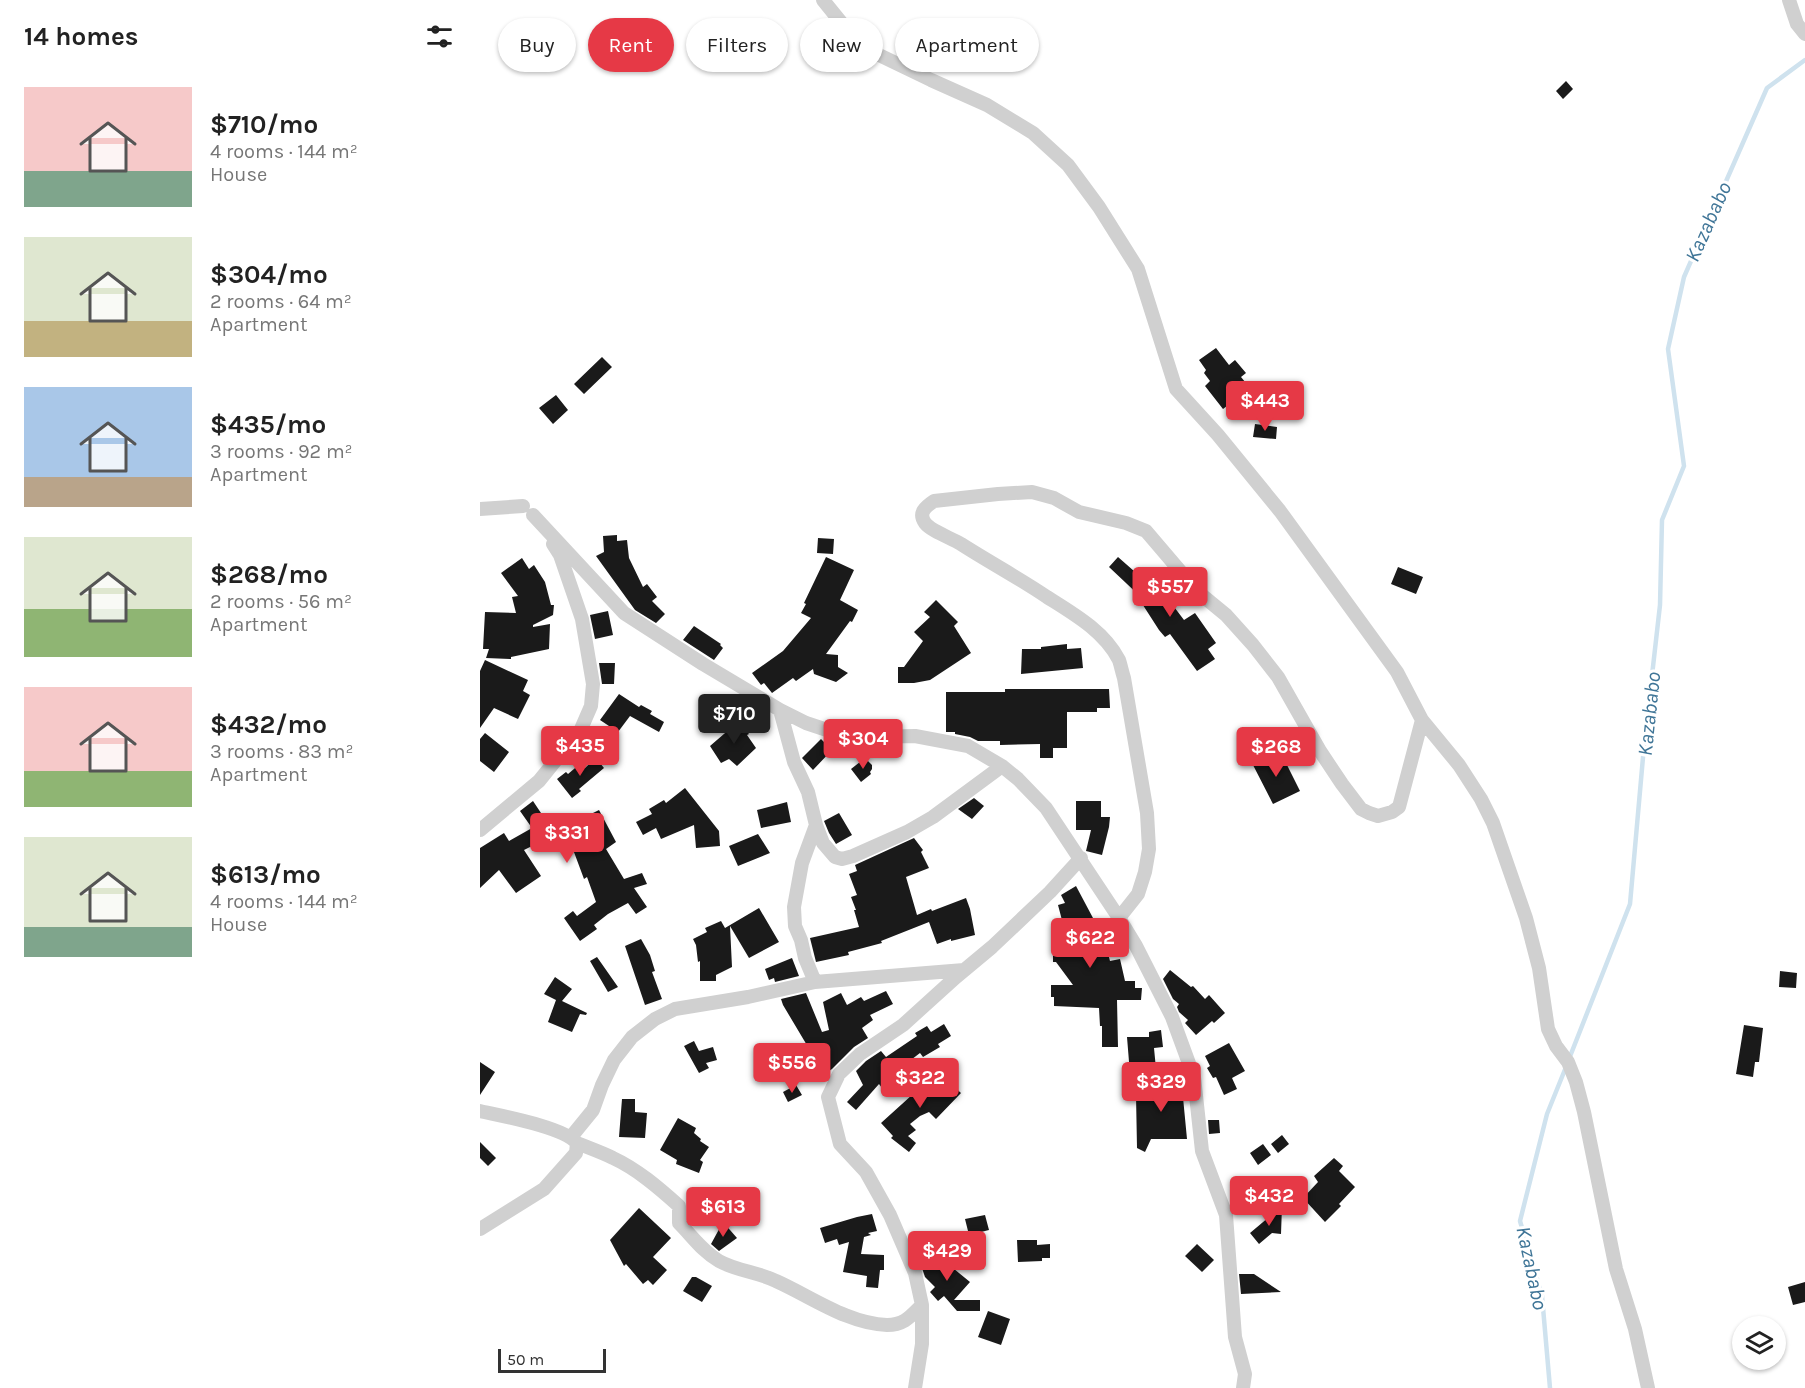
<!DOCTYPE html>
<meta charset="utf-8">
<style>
:root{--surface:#fff;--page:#f6f6f6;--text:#222;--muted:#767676;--accent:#e63946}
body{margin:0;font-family:Karla,sans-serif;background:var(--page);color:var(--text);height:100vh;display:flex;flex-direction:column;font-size:22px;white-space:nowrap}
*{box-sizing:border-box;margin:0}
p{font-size:20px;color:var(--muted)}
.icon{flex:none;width:33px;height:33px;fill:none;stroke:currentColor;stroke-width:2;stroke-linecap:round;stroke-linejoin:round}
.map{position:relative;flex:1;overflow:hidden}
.panel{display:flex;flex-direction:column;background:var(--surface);width:480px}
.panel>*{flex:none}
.banner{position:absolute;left:18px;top:18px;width:570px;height:54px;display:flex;gap:12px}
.buttons{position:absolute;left:1252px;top:1316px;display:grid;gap:12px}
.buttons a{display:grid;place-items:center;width:54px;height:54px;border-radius:50%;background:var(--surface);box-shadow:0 2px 4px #0004;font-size:30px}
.scale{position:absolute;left:18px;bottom:15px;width:108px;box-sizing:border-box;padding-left:6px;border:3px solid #333;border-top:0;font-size:16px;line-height:21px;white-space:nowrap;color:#333;-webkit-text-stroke:4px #fff;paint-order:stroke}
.price{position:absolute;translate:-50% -51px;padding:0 14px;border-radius:6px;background:var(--accent);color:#fff;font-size:20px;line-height:39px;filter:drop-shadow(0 2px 3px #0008)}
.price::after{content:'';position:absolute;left:50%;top:36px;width:18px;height:14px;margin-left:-9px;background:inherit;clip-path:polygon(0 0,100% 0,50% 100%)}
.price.active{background:#222;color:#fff}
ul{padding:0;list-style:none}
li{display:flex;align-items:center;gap:18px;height:150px;padding:0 24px}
li span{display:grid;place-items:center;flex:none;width:168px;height:120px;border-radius:0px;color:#555}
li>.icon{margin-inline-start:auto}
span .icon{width:72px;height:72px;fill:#fffc;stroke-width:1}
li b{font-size:26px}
h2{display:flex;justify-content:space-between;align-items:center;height:72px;padding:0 24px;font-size:26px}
.chip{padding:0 21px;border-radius:27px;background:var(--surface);box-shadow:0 2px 4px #0004;font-size:21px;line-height:54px}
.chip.active{background:var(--accent);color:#fff}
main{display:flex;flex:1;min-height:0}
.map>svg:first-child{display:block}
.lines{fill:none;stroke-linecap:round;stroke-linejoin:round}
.stream{stroke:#cfe2ee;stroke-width:4.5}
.building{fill:#1a1a1a}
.street{stroke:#d0d0d0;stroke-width:14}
.labels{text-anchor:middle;stroke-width:6;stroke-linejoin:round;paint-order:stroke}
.water-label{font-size:21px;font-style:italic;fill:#3f7597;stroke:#fff}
</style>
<main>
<section class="panel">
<h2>14 homes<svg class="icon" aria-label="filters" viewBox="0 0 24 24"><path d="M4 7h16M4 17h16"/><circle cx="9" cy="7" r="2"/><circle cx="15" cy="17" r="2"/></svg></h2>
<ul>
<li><span style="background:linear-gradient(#f6c9c9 70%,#7fa58c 0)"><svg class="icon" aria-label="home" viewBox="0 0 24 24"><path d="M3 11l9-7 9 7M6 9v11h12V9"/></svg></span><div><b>$710/mo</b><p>4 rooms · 144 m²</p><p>House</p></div></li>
<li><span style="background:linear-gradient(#dfe7d0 70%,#c2b280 0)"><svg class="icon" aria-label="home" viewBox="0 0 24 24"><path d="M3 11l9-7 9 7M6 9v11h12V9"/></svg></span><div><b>$304/mo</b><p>2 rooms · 64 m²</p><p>Apartment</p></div></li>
<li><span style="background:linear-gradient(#a9c7e8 75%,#b9a48a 0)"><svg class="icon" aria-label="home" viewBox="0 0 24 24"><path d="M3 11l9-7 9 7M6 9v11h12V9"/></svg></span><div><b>$435/mo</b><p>3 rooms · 92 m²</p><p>Apartment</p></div></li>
<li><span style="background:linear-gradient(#dfe7d0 60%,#8fb573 0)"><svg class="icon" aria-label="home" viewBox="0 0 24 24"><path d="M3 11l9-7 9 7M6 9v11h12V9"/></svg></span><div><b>$268/mo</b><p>2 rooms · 56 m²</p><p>Apartment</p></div></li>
<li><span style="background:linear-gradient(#f6c9c9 70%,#8fb573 0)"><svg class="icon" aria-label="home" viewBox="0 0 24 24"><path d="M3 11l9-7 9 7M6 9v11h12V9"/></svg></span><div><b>$432/mo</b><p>3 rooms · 83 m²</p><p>Apartment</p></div></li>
<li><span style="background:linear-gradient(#dfe7d0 75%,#7fa58c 0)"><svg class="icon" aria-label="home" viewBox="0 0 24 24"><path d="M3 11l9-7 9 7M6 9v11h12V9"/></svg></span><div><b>$613/mo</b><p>4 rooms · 144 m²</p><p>House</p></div></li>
</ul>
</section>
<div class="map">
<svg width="1325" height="1388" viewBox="0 0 1325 1388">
<rect width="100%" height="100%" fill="#fff"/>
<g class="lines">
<!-- stream -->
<path class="stream" d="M1089 1059 1150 904 1164 746 1180 605 1182 520 1204 466 1188 349 1204 277 1287 88 1325 60
M1070 1388 1062 1296 1040 1221 1067 1114 1086 1067"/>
</g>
<!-- building -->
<path class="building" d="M1086 81 1093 89 1083 99 1076 91Z
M736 348 749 365 755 360 766 373 761 377 770 388 743 409 725 386 730 381 724 373 726 370 719 360Z
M122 357 132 367 104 394 94 384Z
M76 395 88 410 73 424 59 408Z
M775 424 797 427 796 439 773 437Z
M137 535V541L147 540 149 558 163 587 167 584 177 597 172 601 185 614 176 623 155 610 116 556 124 552 123 536Z
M338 538 354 539 353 554 337 553Z
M346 557 374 570 360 600 378 610 372 622 370 621 346 654 358 655V667L368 673 356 682 334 674 333 669 316 681 313 678 292 693 284 683 281 685 272 673 303 651 331 618 321 613 326 604 324 603Z
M638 557 671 586 676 583 704 620 715 613 736 643 728 649 735 659 717 671 690 634 685 637 679 630 661 602 664 600 629 567Z
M42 558 49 569 54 565 65 582 71 605H74L73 615 53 625V627L70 624 69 649 31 657V659L6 658 9 649H3L5 612 36 613 32 597 38 596 21 573Z
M918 567 943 577 936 594 911 584Z
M456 600 478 622 474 626 491 653 450 680 434 683H418V667H424L443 641 434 632 450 617 444 612Z
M128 611 133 635 115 639 110 615Z
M214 626 241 644 240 645 243 648 234 660 203 640Z
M587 644V649L601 648 603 668 541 674 542 649H561V647Z
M5 660 48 680 43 691 50 695 38 719 14 708 0 728V671Z
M119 663H135L134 684H122Z
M525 689H629L630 708H617V712H587V748H573V758H560V744L520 745V741H498L490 737 475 734V732H466V692H525Z
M139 694 159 707 161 705 172 711 170 714 184 722 179 732 150 716 138 732 120 720Z
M259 721 269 734 267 735 276 748 257 766 249 759 241 763 230 746Z
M5 733 29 752 14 772 0 761V739Z
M341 739 352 750 333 770 322 758Z
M799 753 806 766 807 765 820 791 793 804 773 765Z
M116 758 124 768 99 789 101 791 92 798 77 779 86 772 88 774 101 763 105 768Z
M385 758 392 765V769L390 772 391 774 381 782 371 769Z
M205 788 239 831 240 846 216 848 214 825 181 839 176 828 163 835 156 822 172 814 169 809 184 800 186 803Z
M494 798 504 806 492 819 478 809Z
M53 801 65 819 68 818 72 825 80 821 82 824 101 815 103 818 119 810 136 842 126 849 144 879 162 873 167 884 154 888 167 907 156 914 148 903 128 914 114 925 117 929 100 941 84 918 93 911 97 916 116 902 107 877 104 879 88 836 70 846 66 839 44 850 61 876 36 893 19 870 0 888V848L24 833 29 841 52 828 40 811Z
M596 801H621V817H630L629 827 622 855 606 851 611 830H596Z
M307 802 311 822 281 828 277 810Z
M359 813 372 835 356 844 349 833 344 821Z
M278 834 290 853 258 866 249 846Z
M434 838 443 850 441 852 449 868 426 877 437 915 451 909 452 911 486 898 490 909 495 935 471 941V939L457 944 449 922 401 941 402 943 368 952 369 955 336 962 330 938 379 927 374 910H376L371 897 377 895 369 874 377 871 375 865Z
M596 886 613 918 611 919 624 939 630 961 640 959 645 981H655V988H662L661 1000H637L638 1047H622V1026H620L619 1008 574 1006V997H571V985H593L576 962H573V951H586L581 925 583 924 578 905 585 903 581 895Z
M279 908 299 942 269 958 250 926 252 967 236 975V981H220V961L218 962 216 945 213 939 227 932 225 928 241 921 245 928Z
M161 939 170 955 175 971 172 972 182 999 165 1005 145 946Z
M117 957 138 987 128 992 110 961Z
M312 958 319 976 295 982 294 978 289 980 285 969Z
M690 970 711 987 713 986 725 999 729 995 745 1013 734 1023 732 1021 716 1035 705 1023 708 1020 699 1012 697 1007 699 1004 693 999 683 979Z
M1300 971 1317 973 1316 988 1299 987Z
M75 977 92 989 82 1001 107 1013 106 1015 100 1014 92 1032 68 1022 76 1000 64 994Z
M406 991 413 1004 390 1015 393 1020 382 1028 388 1038 374 1047 352 1069 340 1077 325 1055 331 1052 303 1005 301 999 326 993 342 1032 349 1030 343 1002 361 993 367 1005 381 997 384 1001Z
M464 1024 471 1036 458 1044 460 1047 443 1057 440 1053 419 1069 422 1073 411 1082 410 1081 402 1088 399 1084 376 1110 367 1102 383 1085 376 1071 386 1061 401 1051 406 1057 437 1036 435 1033 447 1026 451 1032Z
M1264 1025 1283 1028 1279 1062H1275L1273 1077 1256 1074Z
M681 1030 683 1047 674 1048 676 1069 645 1095 642 1075 650 1074 647 1037H669V1032Z
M214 1041 219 1051 233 1047 237 1060 226 1063 229 1068 219 1073 204 1046Z
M749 1043 765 1071 752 1078 757 1089 744 1095 736 1077 733 1078 727 1068 730 1066 725 1056Z
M0 1062 15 1072 0 1095Z
M456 1071 481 1093 456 1119 449 1112 440 1116 430 1124 436 1130 428 1136 436 1143 429 1152 411 1138 413 1136 401 1123 443 1085Z
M697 1075 698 1087H702L707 1139H671L665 1152 657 1148 656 1095 689 1077Z
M316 1085 322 1095 308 1102 303 1092Z
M142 1099H155V1112L167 1113 165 1138 139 1137Z
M198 1118 216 1128 214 1133 221 1139 220 1141 229 1147 220 1160 223 1162 219 1173 196 1164 197 1160 180 1150Z
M728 1120H739L740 1133 729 1134Z
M802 1135 809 1144 798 1153 791 1144Z
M0 1142 16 1158 8 1166 0 1158Z
M783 1144 791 1155 778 1165 770 1153Z
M854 1158 863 1166 859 1171 875 1187 859 1204 861 1206 845 1222 823 1198 838 1182 834 1176Z
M802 1206 801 1234 792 1233 779 1244 770 1233Z
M159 1208 191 1238 173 1257 187 1270 173 1285 168 1280 163 1284 146 1264 144 1266 130 1240Z
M392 1214 397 1231 388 1233 391 1235 384 1237 381 1254 404 1255V1270H400L398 1288 386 1287 387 1276 363 1272 369 1242 359 1245 357 1239 345 1243 340 1228 377 1217Z
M505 1215 509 1230 489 1235 485 1219Z
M243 1222 257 1238 239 1251 231 1244Z
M537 1240H557V1245L570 1244V1258H562V1261L538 1262Z
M717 1244 734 1260 722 1272 705 1256Z
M462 1249 473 1258 468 1264 490 1282 474 1300H500V1311H477L464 1296 458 1301 450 1292 455 1287 445 1277 440 1262 446 1254 455 1258Z
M759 1274H774L801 1292 761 1294Z
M212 1277H216L232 1286 222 1302 203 1291Z
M1325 1282V1302L1313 1305 1308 1287Z
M508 1311 530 1319 521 1345 498 1337Z"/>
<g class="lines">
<!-- street -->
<path class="street" d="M343 0 364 26 397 54 451 80 507 105 553 133 588 165 619 207 658 269 696 389 738 435 800 511 917 672 942 720 979 765 1001 799 1013 823 1046 918 1059 968 1068 1029 1076 1046 1088 1062 1096 1082 1104 1112 1136 1269 1155 1329 1168 1388
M1309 0 1317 24 1325 34
M0 509 43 506
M53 515 144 613 223 664 300 710 326 723 356 733 389 737 435 736 488 746 522 766 538 779 566 808 639 918 656 946 692 1017 714 1077 722 1151 746 1215 755 1337 765 1374 763 1388
M300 710 314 762 328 792 336 825 322 863 314 907 315 926 321 940 325 958 335 982
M336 825 343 843 355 857 362 859 373 856 427 832 453 817 522 766
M0 830 59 781 101 729 111 706 113 684 102 619 80 555 73 544
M639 918 658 894 665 872 669 849 667 813 644 678C642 672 641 666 639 660 624 631 594 614 567 597 539 578 509 562 481 544 471 538 451 531 445 523 438 513 445 507 454 501L518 494 552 492 574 498 599 512 646 523 666 531 718 592 746 615 773 645 798 677 840 751 862 784 881 809 889 813 898 816 912 812 919 807 942 720
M0 1111C22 1116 83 1127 97 1143L96 1153 64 1189 0 1229
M91 1137 113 1110 122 1085 134 1060 152 1037 175 1019 195 1009 268 997 335 982 484 970
M97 1143C109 1148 121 1152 133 1158 157 1169 179 1188 199 1206V1223C212 1236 223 1252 239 1261 257 1271 278 1272 296 1281 330 1296 368 1324 407 1325 424 1325 430 1317 442 1305
M435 1388 442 1344V1305L435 1273 410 1215 386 1172 360 1144 348 1097 359 1074 380 1054 423 1025 476 977 512 947 570 892 601 858"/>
</g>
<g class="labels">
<!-- water labels -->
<g class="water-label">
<text transform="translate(1228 222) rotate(-66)" y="7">Kazababo</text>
<text transform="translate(1169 714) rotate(-84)" y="7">Kazababo</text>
<text transform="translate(1052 1268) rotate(78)" y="7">Kazababo</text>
</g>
</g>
</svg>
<div class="buttons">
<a><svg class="icon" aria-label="layers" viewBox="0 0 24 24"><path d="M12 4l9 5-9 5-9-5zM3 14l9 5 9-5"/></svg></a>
</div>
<div class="scale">50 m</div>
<b class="price" style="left:785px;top:432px">$443</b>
<b class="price" style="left:690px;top:618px">$557</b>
<b class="price active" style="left:254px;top:745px">$710</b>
<b class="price" style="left:383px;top:770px">$304</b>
<b class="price" style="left:100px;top:777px">$435</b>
<b class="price" style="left:796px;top:778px">$268</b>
<b class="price" style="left:87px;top:864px">$331</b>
<b class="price" style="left:610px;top:969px">$622</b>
<b class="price" style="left:312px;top:1094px">$556</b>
<b class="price" style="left:440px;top:1109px">$322</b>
<b class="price" style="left:681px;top:1113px">$329</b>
<b class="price" style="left:789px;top:1227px">$432</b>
<b class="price" style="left:243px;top:1238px">$613</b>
<b class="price" style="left:467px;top:1282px">$429</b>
<div class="banner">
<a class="chip">Buy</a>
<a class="chip active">Rent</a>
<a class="chip">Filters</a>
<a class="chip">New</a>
<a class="chip">Apartment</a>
</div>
</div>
</main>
